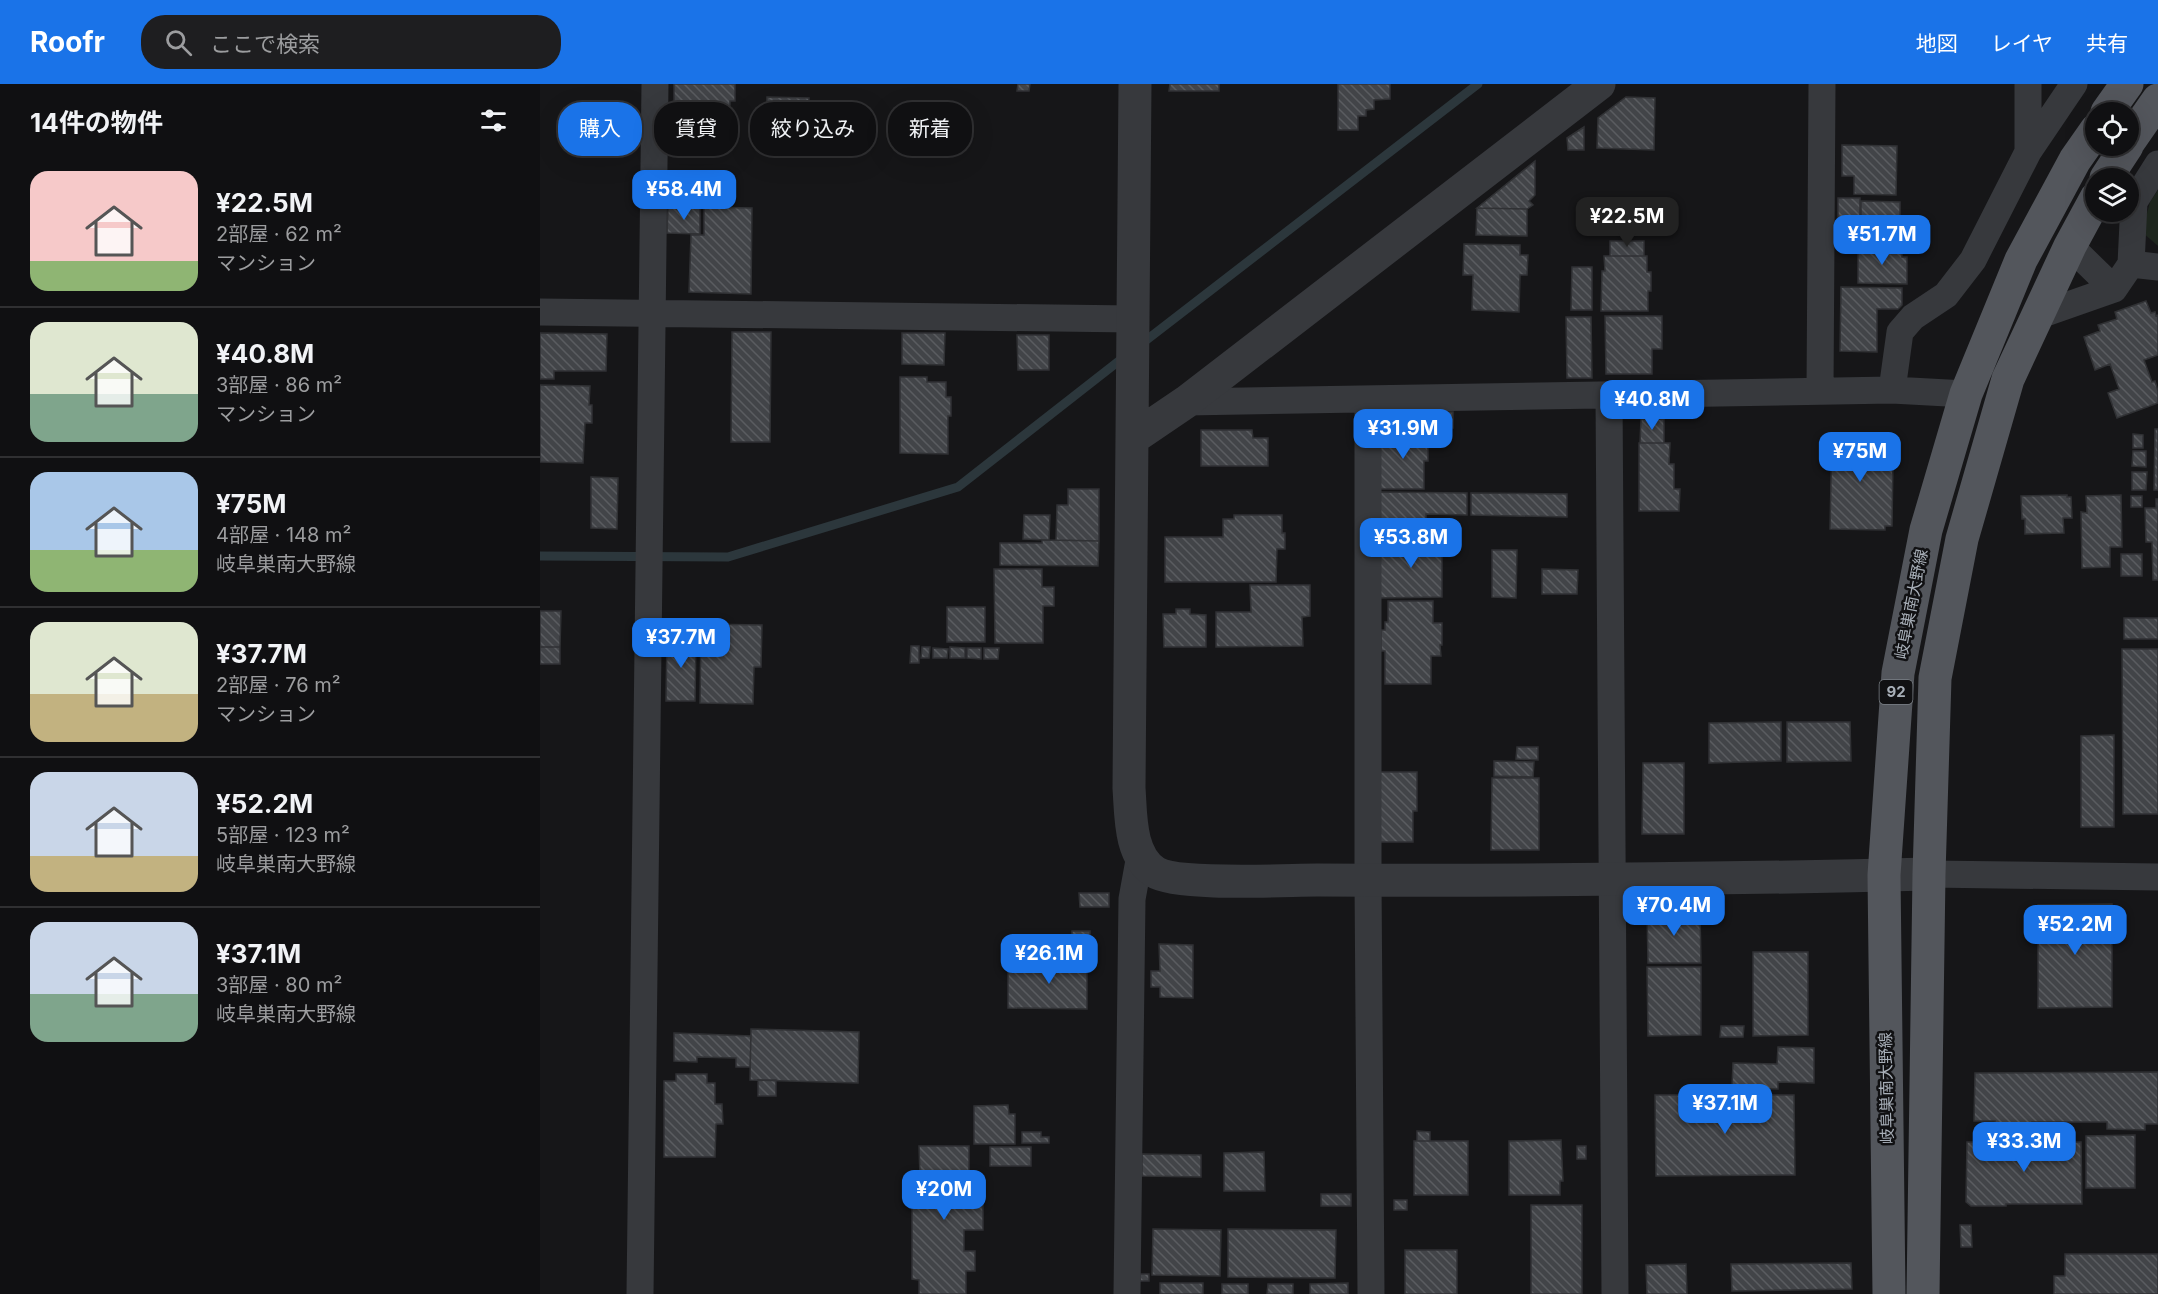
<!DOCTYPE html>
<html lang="ja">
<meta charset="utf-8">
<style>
:root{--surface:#101012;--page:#1e1e20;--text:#f1f3f6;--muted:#9c9d9f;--line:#303032;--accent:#1a73e8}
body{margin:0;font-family:Inter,"Noto Sans JP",sans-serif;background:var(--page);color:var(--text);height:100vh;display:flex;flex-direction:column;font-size:22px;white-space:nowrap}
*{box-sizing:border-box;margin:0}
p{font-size:20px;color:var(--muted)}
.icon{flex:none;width:33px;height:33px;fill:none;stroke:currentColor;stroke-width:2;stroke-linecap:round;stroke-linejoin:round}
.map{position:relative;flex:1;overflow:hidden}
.panel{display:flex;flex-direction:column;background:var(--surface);width:540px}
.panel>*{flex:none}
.guide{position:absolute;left:18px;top:18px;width:570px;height:54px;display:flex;gap:12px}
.tools{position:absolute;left:1545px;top:18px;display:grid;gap:12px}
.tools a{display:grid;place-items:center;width:54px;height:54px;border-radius:50%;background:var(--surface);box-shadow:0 6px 24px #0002,0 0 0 2px var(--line);font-size:30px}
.price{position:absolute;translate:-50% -51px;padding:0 14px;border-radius:12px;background:var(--accent);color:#fff;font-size:20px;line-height:39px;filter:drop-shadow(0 2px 3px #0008)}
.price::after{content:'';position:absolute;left:50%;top:36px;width:18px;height:14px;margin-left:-9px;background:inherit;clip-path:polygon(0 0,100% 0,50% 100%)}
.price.active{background:#222;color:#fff}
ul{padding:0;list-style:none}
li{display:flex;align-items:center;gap:18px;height:150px;padding:0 30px}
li+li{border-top:2px solid var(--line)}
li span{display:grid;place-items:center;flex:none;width:168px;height:120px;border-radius:18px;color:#555}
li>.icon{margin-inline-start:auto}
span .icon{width:72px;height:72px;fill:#fffc;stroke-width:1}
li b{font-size:26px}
h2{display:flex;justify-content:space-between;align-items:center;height:72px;padding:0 30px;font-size:26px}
.tag{padding:0 21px;border-radius:24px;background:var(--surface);box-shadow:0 6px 24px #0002,0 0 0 2px var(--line);font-size:21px;line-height:54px}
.tag.active{background:var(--accent);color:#fff}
header{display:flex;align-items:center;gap:36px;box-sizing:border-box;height:84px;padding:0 30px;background:var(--accent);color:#fff}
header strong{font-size:28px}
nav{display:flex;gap:33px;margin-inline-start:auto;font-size:21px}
.search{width:420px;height:54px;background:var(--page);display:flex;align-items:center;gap:15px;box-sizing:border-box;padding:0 21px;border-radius:24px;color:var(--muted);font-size:22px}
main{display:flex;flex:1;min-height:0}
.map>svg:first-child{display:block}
.green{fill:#1e261e}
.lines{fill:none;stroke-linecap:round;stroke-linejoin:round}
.stream{stroke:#2c373c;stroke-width:9}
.building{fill:url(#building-back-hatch);stroke:#303134;stroke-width:1.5}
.minor{stroke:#37393d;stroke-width:27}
.tertiary{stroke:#37393d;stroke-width:33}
.primary{stroke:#53565c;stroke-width:33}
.labels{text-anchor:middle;stroke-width:5;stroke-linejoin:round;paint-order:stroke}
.shield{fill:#111113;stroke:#7b8086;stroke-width:1.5}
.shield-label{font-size:15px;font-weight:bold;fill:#a8afb8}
.street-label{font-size:16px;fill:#a8afb8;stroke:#111113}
</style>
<header>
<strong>Roofr</strong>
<div class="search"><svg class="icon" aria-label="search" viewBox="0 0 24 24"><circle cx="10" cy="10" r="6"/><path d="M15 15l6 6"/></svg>ここで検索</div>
<nav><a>地図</a><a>レイヤ</a><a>共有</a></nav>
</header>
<main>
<section class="panel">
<h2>14件の物件<svg class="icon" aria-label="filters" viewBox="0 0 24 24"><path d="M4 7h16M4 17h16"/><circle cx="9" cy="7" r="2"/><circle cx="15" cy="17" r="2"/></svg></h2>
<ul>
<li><span style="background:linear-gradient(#f6c9c9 75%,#8fb573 0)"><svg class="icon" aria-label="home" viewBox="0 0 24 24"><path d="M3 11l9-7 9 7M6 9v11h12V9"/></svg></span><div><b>¥22.5M</b><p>2部屋 · 62 m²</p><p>マンション</p></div></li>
<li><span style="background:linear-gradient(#dfe7d0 60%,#7fa58c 0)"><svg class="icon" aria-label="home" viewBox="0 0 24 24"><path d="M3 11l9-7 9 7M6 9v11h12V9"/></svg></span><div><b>¥40.8M</b><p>3部屋 · 86 m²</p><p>マンション</p></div></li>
<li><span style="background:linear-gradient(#a9c7e8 65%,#8fb573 0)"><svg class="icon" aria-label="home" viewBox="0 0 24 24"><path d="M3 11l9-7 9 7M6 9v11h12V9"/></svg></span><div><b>¥75M</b><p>4部屋 · 148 m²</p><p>岐阜巣南大野線</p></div></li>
<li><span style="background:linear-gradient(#dfe7d0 60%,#c2b280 0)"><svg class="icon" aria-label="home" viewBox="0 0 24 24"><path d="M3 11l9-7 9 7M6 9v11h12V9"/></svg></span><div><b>¥37.7M</b><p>2部屋 · 76 m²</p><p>マンション</p></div></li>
<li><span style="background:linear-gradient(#c9d6e8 70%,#c2b280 0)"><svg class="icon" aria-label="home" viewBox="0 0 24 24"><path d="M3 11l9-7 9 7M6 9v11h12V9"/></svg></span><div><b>¥52.2M</b><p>5部屋 · 123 m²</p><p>岐阜巣南大野線</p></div></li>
<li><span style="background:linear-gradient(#c9d6e8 60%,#7fa58c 0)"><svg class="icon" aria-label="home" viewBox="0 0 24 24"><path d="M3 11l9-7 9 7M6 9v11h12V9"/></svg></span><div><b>¥37.1M</b><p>3部屋 · 80 m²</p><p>岐阜巣南大野線</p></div></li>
</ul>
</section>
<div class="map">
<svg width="1618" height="1210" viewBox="0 0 1618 1210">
<defs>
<pattern id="building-back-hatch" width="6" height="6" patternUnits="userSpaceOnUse" patternTransform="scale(1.5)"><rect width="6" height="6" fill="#424448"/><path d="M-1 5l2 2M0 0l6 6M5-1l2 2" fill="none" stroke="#5a5c60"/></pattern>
</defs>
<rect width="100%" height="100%" fill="#161618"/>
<!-- green -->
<path class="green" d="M1618 106V162L1602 148 1610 118Z"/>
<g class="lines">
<!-- stream -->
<path class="stream" d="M600 261 938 0
M0 472 188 473 418 403 584 273"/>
</g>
<!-- building -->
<path class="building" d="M134 0H195V17H190L189 65 134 64Z
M490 0 489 7H477L478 0Z
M630 0H679V7H629Z
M798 0H850V15L834 16V25L826 26V32H818V46H798Z
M227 13 269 14 268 64 226 63Z
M1086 13 1115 14 1114 66 1057 64 1058 34Z
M1044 43V66H1028L1027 54Z
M1302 61 1357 62 1356 111 1314 110V92H1302Z
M995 77V111L989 117 993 121 987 125 937 124Z
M1298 114H1320V134H1298Z
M1321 117 1360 118V154H1321Z
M128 123 160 124V150L127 149Z
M164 123 212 124 211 210 149 208 151 151H164Z
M937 124 987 125V152L936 151Z
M1070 157H1104V172H1070Z
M924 160 980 161V171H988L987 191H980L979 228 932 226 933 191H923Z
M1318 164 1362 165V173H1367V200L1318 199Z
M1064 172H1107V188H1111V207H1108V227H1061L1062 187H1065Z
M1032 183H1052V226H1031Z
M1301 203 1362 204V221L1358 225H1337V268L1300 267Z
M1606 217 1611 229 1615 228 1616 232 1618 231V271L1604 276 1612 298 1615 297 1618 307V319L1577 334 1568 309 1579 305 1570 280 1555 286 1544 253 1560 247 1558 241 1577 235 1575 228Z
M1065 232H1122V265H1112V290H1066Z
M1026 233H1051L1052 294H1027Z
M192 248H231L230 358H191Z
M0 249 67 250 66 287H14V295H0Z
M362 249H405L404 281 362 280Z
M477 251H509V286H478Z
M360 293H387V298H406V313H411V332H408V370L360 369Z
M0 301 50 302 49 321H52V339H45L43 379 0 378Z
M888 328H913V344L888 343Z
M1101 335H1124V359H1100Z
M1615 345H1618V406H1614Z
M661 346H712L713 354H728V382H661Z
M852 346H888V377H884V405H839V353H852Z
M1292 349H1329L1353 375 1352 442H1345V446L1290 445Z
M1593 350 1603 351V364H1593Z
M1099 359H1130L1129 380H1134V405H1140L1139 427H1099Z
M1593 367H1606V383L1592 382Z
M1592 388H1607L1606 406H1592Z
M51 393 78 394 77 445 51 444Z
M528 405H559V457L516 456 517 421H528Z
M838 408 927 409V431L886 430V452H838Z
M931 409 1027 410V433L931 431Z
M1527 411V413H1531L1532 434H1523L1524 449 1485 450V435H1482L1481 412Z
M1581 411 1582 463H1570V483L1542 484 1541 428 1547 429 1546 412Z
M1591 412H1602V423H1591Z
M1616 415H1618V496H1613L1612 458H1606L1605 424H1616Z
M484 431H510L509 456 483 455Z
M694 431H742V449H745V465H737L736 498H625V453H683V435H694Z
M841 455H892V457H902V513L838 514Z
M502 456 559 457 558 482 460 481V459H502Z
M952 466H977L976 514 952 513Z
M1581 470H1602V492H1581Z
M454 485H502V503H514V522H503V559H455Z
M1002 485 1038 486 1037 510H1002Z
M710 501H770V532L762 533 763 562 676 563V528H711Z
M848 517H893V539H902V561H900L901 572H891V600H845V567H841V546H845V538H848Z
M407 523H445V558H407Z
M636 525H650V530L666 531V563H624L623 530H636Z
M0 527H21L20 563H0Z
M1584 534H1618V555H1584Z
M161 540 222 541 221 583H214L213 620 160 619Z
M127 552 156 553 155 617H126Z
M371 562H379V579H370Z
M0 563H20V580H0Z
M382 563H390L389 574H381Z
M410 563 425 564V574H410Z
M393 564 408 565 407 574H393Z
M427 564H441V575L427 574Z
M444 564H459L458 575H444Z
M1582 565H1618V730H1583Z
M1241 638V677L1169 679V639Z
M1247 638H1310L1311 677 1247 678Z
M1574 651V743H1541V652Z
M977 663H998V676L976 675Z
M954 677 994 678 993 693 954 692Z
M1103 679H1144V750H1102Z
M839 688H877V727H873V758H839Z
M952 694H999V766H951Z
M539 809H569V823H540Z
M1572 820V923L1498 924V821Z
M1107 827H1160L1161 879H1108Z
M532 847H550V882H547V874H531Z
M619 860 653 861V914L620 913V903H611V887H620Z
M1213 868H1268V951L1213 952Z
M511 874H547V925L468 924V879L511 880Z
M1107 883H1161V951L1108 952Z
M1181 942H1204L1203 953H1180Z
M211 945 319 948 318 999 210 996Z
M134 949 211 952 210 983H196V974L157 973V978L134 977Z
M1238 963 1274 964V999L1238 998V1005L1192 1003 1193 979 1237 980Z
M1618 988V1040H1605V1046L1567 1045V1038H1492V1046L1455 1047V1037H1434L1435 989Z
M136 990H167V999H175V1020H182L183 1040H176L175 1073H124V997H136Z
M218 996H236V1012H218Z
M1115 1011H1254L1255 1091 1116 1092Z
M468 1021 469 1030H475V1060H434V1022Z
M877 1047 890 1048V1057H877Z
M482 1048H501V1053H509V1059H482Z
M1595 1051V1104H1546V1052Z
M1021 1056 1023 1097H1020V1111H969V1057Z
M874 1057H928V1111H874Z
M1427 1058H1541L1542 1120H1466V1122H1431L1426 1118Z
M379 1062H429V1093H424V1109H443V1146H424V1167H435V1187H426V1210H379V1196L372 1195V1123H381Z
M1037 1062H1046V1075H1037Z
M450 1063H491V1082H450Z
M724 1068 725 1107H684V1069Z
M602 1070 661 1071V1093L602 1092Z
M781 1110H811V1122H781Z
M854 1116H867V1126H854Z
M991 1121H1042V1210H991Z
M1420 1141H1431L1432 1163H1421Z
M613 1145 681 1146 680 1192 612 1191Z
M688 1145 796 1146 795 1194 688 1193Z
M865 1166H917V1210H865Z
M1525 1170H1618V1210H1514V1192H1525Z
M1311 1179 1312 1205 1192 1207 1191 1180Z
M1146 1180 1147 1210H1107L1106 1181Z
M600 1190H609V1197H600Z
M620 1199H663V1210H620Z
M808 1199V1210H770V1200Z
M682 1200H708V1210H682Z
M728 1200H753V1210H727Z"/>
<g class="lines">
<!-- minor -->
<path class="minor" d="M1488 68V0
M1530 162 1574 205
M1591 180 1594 118 1618 80
M0 228 593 235
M1497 232 1574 205 1591 180 1618 183
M1352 306 1360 248 1373 233 1406 211 1433 176 1488 68 1534 0
M1280 307 1282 0
M1069 311 1075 1210
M828 315V796L831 1210
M646 318 1352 306 1426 310
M1389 790 1618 793
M100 1210 115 0
M587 1210 592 815 600 771"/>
<!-- tertiary -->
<path class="tertiary" d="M595 0 589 704C591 731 589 771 615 788 637 802 746 796 777 796 981 797 1185 795 1389 790
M593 354 646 318 1059 0"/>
<!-- primary -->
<path class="primary" d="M1567 28 1587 0
M1588 59 1618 16
M1566 94 1587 62
M1349 1210 1344 791 1358 589 1386 446 1426 310 1481 176 1535 76 1556 46
M1383 1210 1389 790 1395 594 1422 455 1468 295 1530 162 1556 114"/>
</g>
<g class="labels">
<!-- shield labels -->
<rect class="shield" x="1339.5" y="596" width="33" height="24" rx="4.5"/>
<g class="shield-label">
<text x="1356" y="613">92</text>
</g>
<!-- street labels -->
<g class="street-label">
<text transform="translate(1371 520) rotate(-79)" y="6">岐阜巣南大野線</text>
<text transform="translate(1346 1004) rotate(-91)" y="6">岐阜巣南大野線</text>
</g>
</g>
</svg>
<div class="tools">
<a><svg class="icon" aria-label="locate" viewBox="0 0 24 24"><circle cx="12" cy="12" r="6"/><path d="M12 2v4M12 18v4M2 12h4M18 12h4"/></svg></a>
<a><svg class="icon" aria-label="layers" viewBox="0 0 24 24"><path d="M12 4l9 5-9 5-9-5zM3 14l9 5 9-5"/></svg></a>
</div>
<b class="price" style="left:144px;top:137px">¥58.4M</b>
<b class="price active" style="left:1087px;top:164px">¥22.5M</b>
<b class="price" style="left:1342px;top:182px">¥51.7M</b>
<b class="price" style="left:1112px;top:347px">¥40.8M</b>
<b class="price" style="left:863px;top:376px">¥31.9M</b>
<b class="price" style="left:1320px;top:399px">¥75M</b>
<b class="price" style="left:871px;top:485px">¥53.8M</b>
<b class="price" style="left:141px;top:585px">¥37.7M</b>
<b class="price" style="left:1134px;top:853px">¥70.4M</b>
<b class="price" style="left:1535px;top:872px">¥52.2M</b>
<b class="price" style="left:509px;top:901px">¥26.1M</b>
<b class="price" style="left:1185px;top:1051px">¥37.1M</b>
<b class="price" style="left:1484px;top:1089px">¥33.3M</b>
<b class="price" style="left:404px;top:1137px">¥20M</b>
<div class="guide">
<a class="tag active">購入</a>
<a class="tag">賃貸</a>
<a class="tag">絞り込み</a>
<a class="tag">新着</a>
</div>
</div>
</main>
